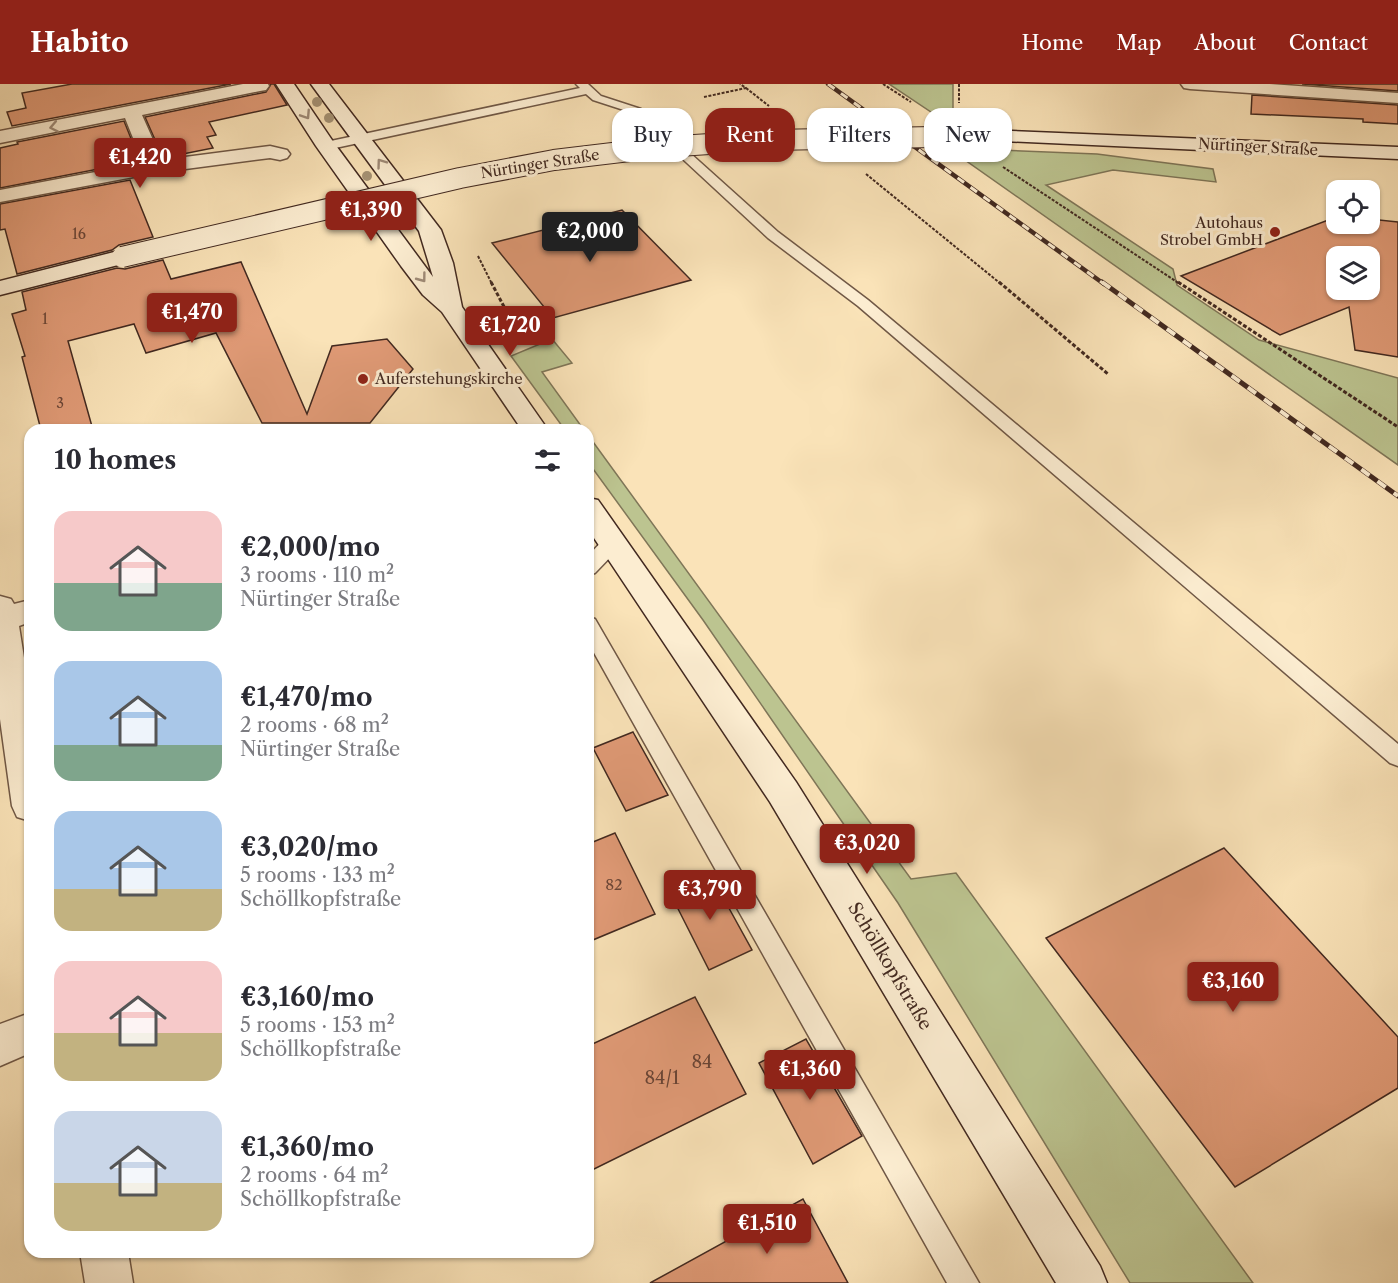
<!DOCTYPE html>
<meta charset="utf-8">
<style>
:root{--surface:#fff;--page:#f2f2f3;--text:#2b2b33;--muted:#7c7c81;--accent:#8f2418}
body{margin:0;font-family:"Libre Caslon Text",serif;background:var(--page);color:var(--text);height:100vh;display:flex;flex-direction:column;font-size:22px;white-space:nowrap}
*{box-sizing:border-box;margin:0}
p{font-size:20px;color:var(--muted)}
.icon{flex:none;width:33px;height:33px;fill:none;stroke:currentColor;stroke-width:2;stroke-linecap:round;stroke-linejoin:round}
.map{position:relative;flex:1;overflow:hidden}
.side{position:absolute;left:24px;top:340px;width:570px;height:834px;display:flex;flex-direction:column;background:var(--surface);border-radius:18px;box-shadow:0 2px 4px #0004}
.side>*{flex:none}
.top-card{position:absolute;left:612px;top:24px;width:570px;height:54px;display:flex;gap:12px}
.fabs{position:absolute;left:1326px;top:96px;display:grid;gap:12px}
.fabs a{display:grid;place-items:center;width:54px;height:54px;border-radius:12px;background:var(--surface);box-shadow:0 2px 4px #0004;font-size:30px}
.price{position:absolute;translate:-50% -51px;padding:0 14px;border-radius:6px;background:var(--accent);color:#fff;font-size:20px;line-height:39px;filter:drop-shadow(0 2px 3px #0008)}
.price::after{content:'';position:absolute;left:50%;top:36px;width:18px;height:14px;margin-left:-9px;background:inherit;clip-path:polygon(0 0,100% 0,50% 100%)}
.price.active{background:#222;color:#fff}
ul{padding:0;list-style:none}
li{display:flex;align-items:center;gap:18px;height:150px;padding:0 30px}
li span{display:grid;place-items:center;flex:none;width:168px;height:120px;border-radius:18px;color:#555}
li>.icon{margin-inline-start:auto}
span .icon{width:72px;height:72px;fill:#fffc;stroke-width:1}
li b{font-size:26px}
h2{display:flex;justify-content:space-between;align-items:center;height:72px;padding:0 30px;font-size:26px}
.pill{padding:0 21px;border-radius:18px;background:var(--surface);box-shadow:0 2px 4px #0004;font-size:21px;line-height:54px}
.pill.active{background:var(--accent);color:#fff}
header{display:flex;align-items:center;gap:36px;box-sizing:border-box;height:84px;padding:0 30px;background:var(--accent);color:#fff}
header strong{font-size:28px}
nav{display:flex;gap:33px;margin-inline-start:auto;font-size:21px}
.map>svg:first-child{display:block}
.green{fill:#bcc490;stroke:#7f7658;stroke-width:1.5}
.building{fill:#e09a76;stroke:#422920;stroke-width:1.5;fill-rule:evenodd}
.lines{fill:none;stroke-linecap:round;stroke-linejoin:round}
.lane-casing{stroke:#705846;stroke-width:3}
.street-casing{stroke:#705846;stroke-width:3}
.secondary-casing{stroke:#422920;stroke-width:3}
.path-far1{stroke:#422920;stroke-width:2;stroke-dasharray:3 1.5;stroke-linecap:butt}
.path{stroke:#422920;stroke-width:3;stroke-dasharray:4 2;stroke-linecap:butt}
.lane{fill:#fcedd1;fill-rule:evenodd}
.street{fill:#fcedd1;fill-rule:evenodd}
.secondary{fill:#fcedd1;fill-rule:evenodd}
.rail-far1-casing{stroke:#422920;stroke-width:4.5}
.rail-casing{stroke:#422920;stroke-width:5}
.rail-far1{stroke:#fcedd1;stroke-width:3;stroke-dasharray:8;stroke-linecap:butt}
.rail{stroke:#fcedd1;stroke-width:4;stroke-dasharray:10;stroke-linecap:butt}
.secondary-bridge-casing{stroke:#422920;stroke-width:22;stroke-linecap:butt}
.secondary-bridge{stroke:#fcedd1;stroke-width:20}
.tree{fill:#a59274}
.oneway{stroke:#9f8b78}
.poi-dot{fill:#8f2418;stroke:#fcedd1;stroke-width:2}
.labels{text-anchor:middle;stroke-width:6;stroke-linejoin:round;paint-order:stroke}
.far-number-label{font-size:14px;fill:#6a4536}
.far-street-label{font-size:15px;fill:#422920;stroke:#fcedd1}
.far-poi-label{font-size:15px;fill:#422920;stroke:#fcedd1;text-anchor:end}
.number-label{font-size:15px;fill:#6a4536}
.street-label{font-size:18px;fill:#422920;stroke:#fcedd1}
.near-number-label{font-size:18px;fill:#6a4536}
</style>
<header>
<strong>Habito</strong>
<nav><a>Home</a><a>Map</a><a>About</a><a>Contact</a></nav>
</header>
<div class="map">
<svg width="1398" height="1199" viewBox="0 0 1398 1199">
<rect width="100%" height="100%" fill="#fae3b8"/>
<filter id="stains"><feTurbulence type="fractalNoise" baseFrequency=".00333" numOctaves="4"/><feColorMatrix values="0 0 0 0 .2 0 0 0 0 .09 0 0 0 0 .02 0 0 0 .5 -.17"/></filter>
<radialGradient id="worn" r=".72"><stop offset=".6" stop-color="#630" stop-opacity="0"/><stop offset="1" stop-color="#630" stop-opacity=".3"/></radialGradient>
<!-- green -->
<path class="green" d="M889 0H953V36H943Z
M948 64 1097 70 1213 85 1216 98 1113 86 1046 101 1173 185 1177 201 1259 256 1398 294V381Z
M552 255 572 279 542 288 584 346H565L511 272Z
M588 351 911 795 956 789 1253 1199H1130L898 819 703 536 588 378Z"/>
<!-- building -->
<path class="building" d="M72 0H231L12 42 7 28 26 24 22 9Z
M271 0H274L287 21 209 38 216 51 207 53 213 64 163 74 145 33 266 8Z
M1302 0H1398V7Z
M1252 11 1398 21V40L1363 38V35L1251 30Z
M124 37 140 77 0 104V64L18 60 17 58Z
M130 96 153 153 119 161 112 166 17 190 5 145 0 146V120Z
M622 126 691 196 553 234 492 159Z
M1336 133V140H1370V135L1398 138V273L1355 266 1349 223 1280 251 1181 192ZM1336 172H1370V206H1336Z
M163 176 171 195 241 178 307 330 332 262 387 255 413 285 370 339H262L216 249 146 269 134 240 68 257 93 346H41L22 273 25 272 12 230 26 226 22 208 117 184 125 185Z
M633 648 668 711 626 727 593 664Z
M615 749 655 830 588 858V760Z
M1224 764 1398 953V1004L1235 1103 1046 854Z
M709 788 752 866 709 886 668 805Z
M695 913 746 1010 588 1088V962Z
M806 955 862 1052 813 1080 759 979Z
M803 1115 848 1199H650Z"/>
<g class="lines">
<!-- lane casing -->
<g class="lane-casing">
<path id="lane" d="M576 0H588L601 12 641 25 778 148 868 216 1398 660V682L1390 679 858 222 768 154 633 29 593 16 586 10 326 66 320 62 326 58 580 4Z
M613 452 620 453 622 458 620 463 595 489 588 491V472L606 453Z
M588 533 595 535 979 1199H947L588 558Z"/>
</g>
<!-- street casing -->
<g class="street-casing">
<path id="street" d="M243 0H268L269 2 266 6 260 7 142 31 162 76 270 62 287 66 290 70 287 74 280 76 270 74 155 89 0 118V106L143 79 125 34 0 59V47Z
M1181 0H1270L1398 9V19L1190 5 1184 4Z
M0 512 11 515 14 520 30 516V538L19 542 30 612V737L17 733 12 722 0 635Z
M30 929V969L0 982V940Z
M80 1168H128L133 1199H85Z"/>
</g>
<!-- secondary casing -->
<g class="secondary-casing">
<path id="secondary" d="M276 0H294L334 59 433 193 419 147 311 0H329L441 146 453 179 462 223 548 346H522L442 228 423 211 401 182 316 62Z
M988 46 1398 63V75L981 56 978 52 981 48Z
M122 166 130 168 133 173 130 178 0 211V197Z
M588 414 598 416 796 698 1100 1182 1107 1199H1056L770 718 588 445Z"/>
</g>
<!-- path-far1 -->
<path class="path-far1" d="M883 0 911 18
M959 0V19
M746 4 769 22
M704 13 746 4 740 0
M1003 83 1180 200
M866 90 1001 200
M478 172 492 200"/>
<!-- path -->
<path class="path" d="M491 198 521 255 515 257
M999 198 1108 290
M1178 198 1398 343"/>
<!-- lane -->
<use href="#lane" class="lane"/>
<!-- street -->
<use href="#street" class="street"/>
<!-- secondary -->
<use href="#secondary" class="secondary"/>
<!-- rail-far1 casing -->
<g class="rail-far1-casing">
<path id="rail-far1" d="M828 0 1104 200"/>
</g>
<!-- rail casing -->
<g class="rail-casing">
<path id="rail" d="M1102 198 1398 412"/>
</g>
<!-- rail-far1 -->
<use href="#rail-far1" class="rail-far1"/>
<!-- rail -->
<use href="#rail" class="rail"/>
<!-- secondary-bridge casing -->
<g class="secondary-bridge-casing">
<path id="secondary-bridge" d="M122 173 460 94 554 76 663 63 771 56 988 52"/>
</g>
<!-- secondary-bridge -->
<use href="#secondary-bridge" class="secondary-bridge"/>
</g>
<!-- trees -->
<g class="tree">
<circle cx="317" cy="18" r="5"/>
<circle cx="329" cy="34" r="5"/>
<circle cx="367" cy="92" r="5"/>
<circle cx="401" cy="129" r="6"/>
</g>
<!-- one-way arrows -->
<defs><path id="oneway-chevron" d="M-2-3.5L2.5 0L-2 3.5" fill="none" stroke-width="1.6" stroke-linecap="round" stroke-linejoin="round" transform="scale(1.5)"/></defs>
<g class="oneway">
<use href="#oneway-chevron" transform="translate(306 31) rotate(57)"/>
<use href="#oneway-chevron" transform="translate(54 43) rotate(169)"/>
<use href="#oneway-chevron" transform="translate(381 79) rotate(-126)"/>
<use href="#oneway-chevron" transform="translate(422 194) rotate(53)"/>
</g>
<!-- markers -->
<g class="poi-dot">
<circle cx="1275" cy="148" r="6"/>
<circle cx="363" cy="295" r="6"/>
</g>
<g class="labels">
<!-- far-number labels -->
<g class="far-number-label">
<text x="79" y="155">16</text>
<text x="45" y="240">1</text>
<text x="60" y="324">3</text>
</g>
<!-- far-street labels -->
<g class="far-street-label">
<text transform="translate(1258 63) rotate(3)" y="5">Nürtinger Straße</text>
<text transform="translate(540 80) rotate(-9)" y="5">Nürtinger Straße</text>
</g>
<!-- far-poi labels -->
<g class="far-poi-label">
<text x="1263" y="144">Autohaus<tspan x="1263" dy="17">Strobel GmbH</tspan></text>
<text x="375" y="300" text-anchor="start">Auferstehungskirche</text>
</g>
<!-- number labels -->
<g class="number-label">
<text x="614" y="806">82</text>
</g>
<!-- street labels -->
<g class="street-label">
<text transform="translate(890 882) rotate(59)" y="6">Schöllkopfstraße</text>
</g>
<!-- near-number labels -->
<g class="near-number-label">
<text x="702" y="984">84</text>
<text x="662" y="1000">84/1</text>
</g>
</g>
<rect width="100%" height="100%" filter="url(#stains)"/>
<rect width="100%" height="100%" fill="url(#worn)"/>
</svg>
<div class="fabs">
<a><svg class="icon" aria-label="locate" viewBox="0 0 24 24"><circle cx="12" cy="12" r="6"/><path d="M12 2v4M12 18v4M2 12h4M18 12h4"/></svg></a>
<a><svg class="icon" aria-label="layers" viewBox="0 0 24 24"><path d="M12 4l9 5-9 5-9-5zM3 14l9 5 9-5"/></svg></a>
</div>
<b class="price" style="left:140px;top:105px">€1,420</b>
<b class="price" style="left:371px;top:158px">€1,390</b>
<b class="price active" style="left:590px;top:179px">€2,000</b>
<b class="price" style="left:192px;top:260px">€1,470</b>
<b class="price" style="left:510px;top:273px">€1,720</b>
<b class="price" style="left:867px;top:791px">€3,020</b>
<b class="price" style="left:710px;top:837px">€3,790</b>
<b class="price" style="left:1233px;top:929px">€3,160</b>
<b class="price" style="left:810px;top:1017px">€1,360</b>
<b class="price" style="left:767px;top:1171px">€1,510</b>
<div class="top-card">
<a class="pill">Buy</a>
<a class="pill active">Rent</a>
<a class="pill">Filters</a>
<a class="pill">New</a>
</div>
<section class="side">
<h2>10 homes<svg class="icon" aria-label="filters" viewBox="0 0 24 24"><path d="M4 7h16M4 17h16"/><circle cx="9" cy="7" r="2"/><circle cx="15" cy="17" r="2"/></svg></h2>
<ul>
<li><span style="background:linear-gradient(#f6c9c9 60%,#7fa58c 0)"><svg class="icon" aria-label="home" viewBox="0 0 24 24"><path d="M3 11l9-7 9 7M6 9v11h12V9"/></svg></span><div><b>€2,000/mo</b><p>3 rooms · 110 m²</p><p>Nürtinger Straße</p></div></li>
<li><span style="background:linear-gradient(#a9c7e8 70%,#7fa58c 0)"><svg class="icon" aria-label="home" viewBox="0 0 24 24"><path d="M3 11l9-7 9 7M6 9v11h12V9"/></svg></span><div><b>€1,470/mo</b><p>2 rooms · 68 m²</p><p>Nürtinger Straße</p></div></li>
<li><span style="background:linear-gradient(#a9c7e8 65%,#c2b280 0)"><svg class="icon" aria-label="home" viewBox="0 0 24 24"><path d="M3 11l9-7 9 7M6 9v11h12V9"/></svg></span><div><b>€3,020/mo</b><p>5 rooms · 133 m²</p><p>Schöllkopfstraße</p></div></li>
<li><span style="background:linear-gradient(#f6c9c9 60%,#c2b280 0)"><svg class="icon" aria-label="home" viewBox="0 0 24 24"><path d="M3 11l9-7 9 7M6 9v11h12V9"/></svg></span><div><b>€3,160/mo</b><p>5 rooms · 153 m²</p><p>Schöllkopfstraße</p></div></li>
<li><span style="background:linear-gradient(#c9d6e8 60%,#c2b280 0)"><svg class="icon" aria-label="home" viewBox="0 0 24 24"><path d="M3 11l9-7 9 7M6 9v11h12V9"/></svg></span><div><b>€1,360/mo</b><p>2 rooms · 64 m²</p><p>Schöllkopfstraße</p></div></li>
</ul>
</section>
</div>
